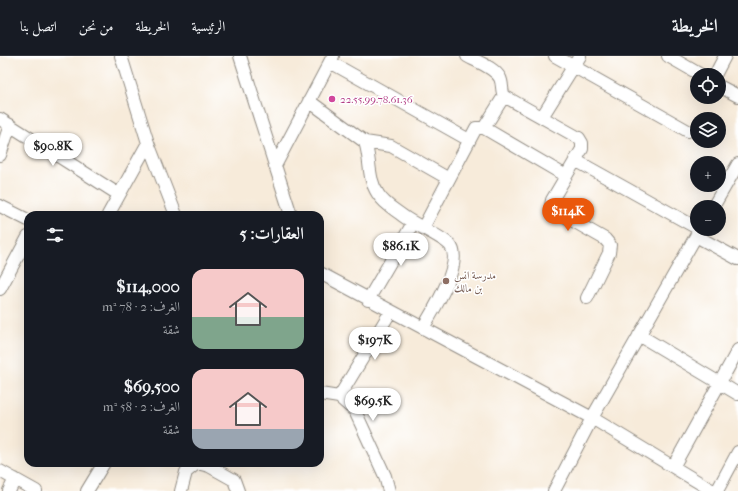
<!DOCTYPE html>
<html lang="ar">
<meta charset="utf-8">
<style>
:root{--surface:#171b24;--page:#20242c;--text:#f1f3f6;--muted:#9ea1a6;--line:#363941;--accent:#ea580c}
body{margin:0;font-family:"IM FELL French Canon",Amiri,serif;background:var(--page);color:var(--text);direction:rtl;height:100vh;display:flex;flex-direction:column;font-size:15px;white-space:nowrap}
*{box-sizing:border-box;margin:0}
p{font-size:13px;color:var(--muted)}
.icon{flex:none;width:22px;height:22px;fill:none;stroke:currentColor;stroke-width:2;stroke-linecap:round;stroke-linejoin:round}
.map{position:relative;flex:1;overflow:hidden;direction:ltr}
.panel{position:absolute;left:24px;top:155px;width:300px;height:256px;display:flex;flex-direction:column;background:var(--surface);border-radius:12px;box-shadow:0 4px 16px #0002;direction:rtl}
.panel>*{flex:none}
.tools{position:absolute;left:690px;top:12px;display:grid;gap:8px}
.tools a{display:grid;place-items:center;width:36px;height:36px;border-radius:50%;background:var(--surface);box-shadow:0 4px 16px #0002;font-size:20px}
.price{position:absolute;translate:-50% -34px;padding:0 9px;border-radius:14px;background:#fff;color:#222;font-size:13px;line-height:26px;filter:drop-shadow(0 1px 2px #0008)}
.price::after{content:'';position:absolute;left:50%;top:24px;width:12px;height:9px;margin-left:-6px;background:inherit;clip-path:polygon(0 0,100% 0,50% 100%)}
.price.selected{background:var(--accent);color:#fff}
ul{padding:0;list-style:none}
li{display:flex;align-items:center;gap:12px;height:100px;padding:0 20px}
li span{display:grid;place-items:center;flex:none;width:112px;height:80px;border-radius:12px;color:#555}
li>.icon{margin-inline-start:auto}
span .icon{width:48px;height:48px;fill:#fffc;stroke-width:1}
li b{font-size:17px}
h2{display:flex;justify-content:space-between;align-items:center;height:48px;padding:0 20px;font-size:17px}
header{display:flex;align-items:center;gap:24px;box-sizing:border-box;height:56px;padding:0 20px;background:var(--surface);border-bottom:1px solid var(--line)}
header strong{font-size:19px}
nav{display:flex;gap:22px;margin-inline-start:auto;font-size:14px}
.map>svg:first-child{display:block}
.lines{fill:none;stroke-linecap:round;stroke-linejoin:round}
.minor-casing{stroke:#918b82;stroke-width:14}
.minor{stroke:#fff;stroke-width:12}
.hotel-dot{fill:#d1479c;stroke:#fff;stroke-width:1.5}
.education-dot{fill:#8d6e63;stroke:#fff;stroke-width:1.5}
.labels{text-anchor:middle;stroke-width:3;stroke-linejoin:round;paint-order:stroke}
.hotel-label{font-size:11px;fill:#b23c85;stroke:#fff;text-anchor:start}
.education-label{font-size:11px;fill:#785e54;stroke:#fff;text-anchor:start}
</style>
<header>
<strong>الخريطة</strong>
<nav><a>الرئيسية</a><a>الخريطة</a><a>من نحن</a><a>اتصل بنا</a></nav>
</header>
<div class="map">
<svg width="738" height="435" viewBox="0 0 738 435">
<rect width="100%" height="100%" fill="#fff"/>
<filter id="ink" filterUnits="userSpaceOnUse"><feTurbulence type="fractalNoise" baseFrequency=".025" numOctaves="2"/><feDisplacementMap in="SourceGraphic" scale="8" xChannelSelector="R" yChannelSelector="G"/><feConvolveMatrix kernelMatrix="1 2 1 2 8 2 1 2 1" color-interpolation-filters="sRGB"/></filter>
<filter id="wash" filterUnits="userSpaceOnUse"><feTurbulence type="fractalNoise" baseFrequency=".012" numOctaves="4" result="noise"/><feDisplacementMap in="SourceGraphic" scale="16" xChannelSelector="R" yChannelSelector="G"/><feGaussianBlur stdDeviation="0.9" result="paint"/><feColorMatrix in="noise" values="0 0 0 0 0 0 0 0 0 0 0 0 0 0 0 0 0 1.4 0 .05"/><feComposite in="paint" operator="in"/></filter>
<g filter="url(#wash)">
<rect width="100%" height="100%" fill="#f7ebda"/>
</g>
<g filter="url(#ink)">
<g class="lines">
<!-- minor casing -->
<g class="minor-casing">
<path id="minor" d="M121 0 148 87 176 159
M240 0 291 159
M467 0C477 6 494 11 500 22 503 28 501 34 504 40L579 82 582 87V93L552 144 551 150 554 154 605 183 610 189 609 197 587 242
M555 0 688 75
M668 0 701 19
M330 6 469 84
M715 19 725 0
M719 30 738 40
M309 45 365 86C371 103 367 122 378 138 384 148 394 153 403 160 415 169 441 180 450 189 465 206 432 256 423 272
M542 61 580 0
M0 63 118 138
M484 72 504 40
M365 86 391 90 449 123
M0 99 10 69
M575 104 697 172
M275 110 333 0
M0 150 28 164
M713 151 738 108
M108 159 148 87
M423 172 476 72H484L566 120
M696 180 738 203
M320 217 592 362 713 435
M0 233 28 181
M368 244 413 167
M639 279 738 338
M320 338 339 341 355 355 385 420 389 435
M339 341 391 255
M673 411 738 294
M0 415 36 435
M9 435 15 423
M87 435 104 407
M181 435 186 416 197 407 209 410 234 424 238 435
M554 435 592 362 700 173
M717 435 738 396"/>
</g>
<!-- minor -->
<use href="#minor" class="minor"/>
</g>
</g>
<!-- markers -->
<circle class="hotel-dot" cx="332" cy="43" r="4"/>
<circle class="education-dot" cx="446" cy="225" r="4"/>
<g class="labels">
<!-- hotel labels -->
<g class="hotel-label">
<text x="340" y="47">22.55.99.78.61.36</text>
</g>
<!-- education labels -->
<g class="education-label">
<text x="454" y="223">مدرسة انس<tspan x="454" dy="13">بن مالك</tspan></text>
</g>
</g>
</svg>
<div class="tools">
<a><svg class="icon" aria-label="locate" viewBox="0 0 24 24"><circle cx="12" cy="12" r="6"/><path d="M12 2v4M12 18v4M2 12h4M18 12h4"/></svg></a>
<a><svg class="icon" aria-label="layers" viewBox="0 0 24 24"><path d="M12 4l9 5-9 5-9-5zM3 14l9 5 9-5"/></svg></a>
<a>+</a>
<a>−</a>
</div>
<b class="price" style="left:53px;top:111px">$90.8K</b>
<b class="price selected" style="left:568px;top:176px">$114K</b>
<b class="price" style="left:401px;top:211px">$86.1K</b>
<b class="price" style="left:375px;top:305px">$197K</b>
<b class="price" style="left:373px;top:366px">$69.5K</b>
<section class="panel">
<h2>العقارات: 5<svg class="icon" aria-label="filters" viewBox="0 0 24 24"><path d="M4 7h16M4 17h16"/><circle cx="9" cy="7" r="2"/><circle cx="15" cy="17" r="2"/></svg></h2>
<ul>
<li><span style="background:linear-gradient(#f6c9c9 60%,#7fa58c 0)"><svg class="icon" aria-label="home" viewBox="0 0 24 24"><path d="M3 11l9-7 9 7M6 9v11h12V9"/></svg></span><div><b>$114,000</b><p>الغرف: 2 · 78 m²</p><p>شقة</p></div></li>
<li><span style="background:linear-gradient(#f6c9c9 75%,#9aa5b1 0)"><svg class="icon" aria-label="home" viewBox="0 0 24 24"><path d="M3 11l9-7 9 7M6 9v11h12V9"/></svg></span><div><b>$69,500</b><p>الغرف: 2 · 58 m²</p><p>شقة</p></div></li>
</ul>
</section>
</div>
